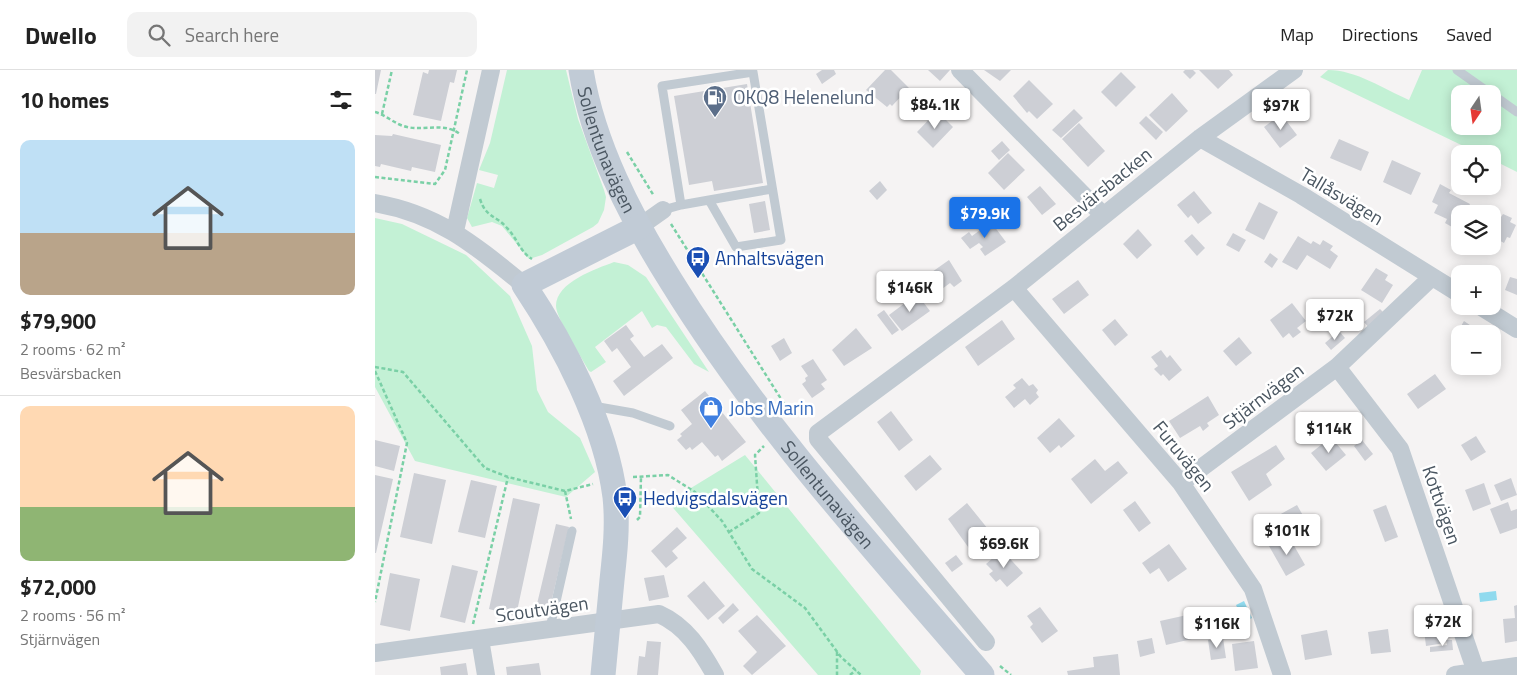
<!DOCTYPE html>
<meta charset="utf-8">
<style>
:root{--surface:#fff;--page:#f2f2f2;--text:#222;--muted:#767676;--line:#e0e0e0;--accent:#1a73e8}
body{margin:0;font-family:"Titillium Web",sans-serif;background:var(--page);color:var(--text);height:100vh;display:flex;flex-direction:column;font-size:19px;white-space:nowrap}
*{box-sizing:border-box;margin:0}
p{font-size:16px;color:var(--muted)}
.icon{flex:none;width:28px;height:28px;fill:none;stroke:currentColor;stroke-width:2;stroke-linecap:round;stroke-linejoin:round}
.map{position:relative;flex:1;overflow:hidden}
.drawer{display:flex;flex-direction:column;background:var(--surface);width:375px}
.drawer>*{flex:none}
.needle{width:32px;rotate:193deg}
.fabs{position:absolute;left:1076px;top:15px;display:grid;gap:10px}
.fabs a{display:grid;place-items:center;width:50px;height:50px;border-radius:10px;background:var(--surface);box-shadow:0 2px 12px #0003;font-size:25px}
.price{position:absolute;translate:-50% -42px;padding:0 11px;border-radius:5px;background:#fff;color:#222;font-size:16px;line-height:32px;filter:drop-shadow(0 1px 2px #0008)}
.price::after{content:'';position:absolute;left:50%;top:30px;width:15px;height:11px;margin-left:-8px;background:inherit;clip-path:polygon(0 0,100% 0,50% 100%)}
.price.on{background:var(--accent);color:#fff}
ul{padding:0;list-style:none}
li{display:grid;align-content:center;gap:10px;height:265px;padding:0 20px}
li+li{border-top:1px solid var(--line)}
li span{display:grid;place-items:center;height:155px;border-radius:10px;color:#555}
li>.icon{margin-inline-start:auto}
span .icon{width:90px;height:90px;fill:#fffc;stroke-width:1}
li b{font-size:21px}
h2{display:flex;justify-content:space-between;align-items:center;height:60px;padding:0 20px;font-size:21px}
header{display:flex;align-items:center;gap:30px;box-sizing:border-box;height:70px;padding:0 25px;background:var(--surface);border-bottom:1px solid var(--line)}
header strong{font-size:24px}
nav{display:flex;gap:28px;margin-inline-start:auto;font-size:18px}
.search{width:350px;height:45px;background:var(--page);display:flex;align-items:center;gap:12px;box-sizing:border-box;padding:0 18px;border-radius:10px;color:var(--muted);font-size:19px}
main{display:flex;flex:1;min-height:0}
.map>svg:first-child{display:block}
.green{fill:#c3f1d5;fill-rule:evenodd}
.water{fill:#90daee}
.building{fill:#cdcfd5}
.lines{fill:none;stroke-linecap:round;stroke-linejoin:round}
.path{stroke:#7ad0a6;stroke-width:2.5;stroke-dasharray:4 2.5;stroke-linecap:butt}
.lane{stroke:#c1cad2;stroke-width:9}
.street{stroke:#c1cad2;stroke-width:18}
.secondary{stroke:#c1cbd6;stroke-width:25}
.labels{text-anchor:middle;stroke-width:5;stroke-linejoin:round;paint-order:stroke}
.service-label{font-size:19px;fill:#4e5e75;stroke:#fff;text-anchor:start}
.street-label{font-size:19px;fill:#4a5661;stroke:#fff}
.transit-label{font-size:19px;fill:#164399;stroke:#fff;text-anchor:start}
.shop-label{font-size:19px;fill:#366cbe;stroke:#fff;text-anchor:start}
</style>
<header>
<strong>Dwello</strong>
<div class="search"><svg class="icon" aria-label="search" viewBox="0 0 24 24"><circle cx="10" cy="10" r="6"/><path d="M15 15l6 6"/></svg>Search here</div>
<nav><a>Map</a><a>Directions</a><a>Saved</a></nav>
</header>
<main>
<section class="drawer">
<h2>10 homes<svg class="icon" aria-label="filters" viewBox="0 0 24 24"><path d="M4 7h16M4 17h16"/><circle cx="9" cy="7" r="2"/><circle cx="15" cy="17" r="2"/></svg></h2>
<ul>
<li><span style="background:linear-gradient(#bfe0f5 60%,#b9a48a 0)"><svg class="icon" aria-label="home" viewBox="0 0 24 24"><path d="M3 11l9-7 9 7M6 9v11h12V9"/></svg></span><div><b>$79,900</b><p>2 rooms · 62 m²</p><p>Besvärsbacken</p></div></li>
<li><span style="background:linear-gradient(#ffd9b3 65%,#8fb573 0)"><svg class="icon" aria-label="home" viewBox="0 0 24 24"><path d="M3 11l9-7 9 7M6 9v11h12V9"/></svg></span><div><b>$72,000</b><p>2 rooms · 56 m²</p><p>Stjärnvägen</p></div></li>
</ul>
</section>
<div class="map">
<svg width="1142" height="605" viewBox="0 0 1142 605">
<rect width="100%" height="100%" fill="#f5f3f3"/>
<!-- green -->
<path class="green" d="M132 0H191L203 49 229 120 231 127 229 140 223 153 218 157 167 185 154 189 127 156 117 152 97 157 92 148 102 113 119 118 123 105 104 100 115 73Z
M953 0C981 0 1009 19 1034 30L1047 0H1142V102L1118 90V84H1105L945 7ZM1085 24H1118V56H1085Z
M0 148 27 154 91 185 135 226 157 276 162 320 173 342 205 368 220 402 191 427 40 391 0 317Z
M239 192 253 195 271 207 334 302 319 294 291 257 282 255 277 258 267 241 220 277 231 292 216 302 214 301C207 288 181 248 181 236 181 212 221 199 239 192Z
M370 385 546 601 545 605H443L293 432Z"/>
<!-- water -->
<path class="water" d="M1121 521 1122 530 1105 532 1104 523Z
M869 531 877 548 869 552 861 535Z"/>
<!-- building -->
<path class="building" d="M0 0H6L1 24H0Z
M54 0H82L79 13 75 12 66 51 38 45 48 2 53 4Z
M447 0H459L461 4 447 14 441 4Z
M510 0H516L534 18 517 36 515 34 512 37 491 20Z
M553 0H575L565 11Z
M609 0H636L625 11Z
M810 0H818L821 3 815 9 808 2Z
M824 0H854L858 5 843 19Z
M746 2 761 17 741 37 726 22Z
M654 10 678 34 662 49 654 41 652 43 638 26Z
M372 14 388 113 339 121 337 111 314 115 299 26Z
M797 23 813 41 791 62 774 45Z
M699 39 708 48 686 68 677 60Z
M562 41 578 57 558 78 542 62Z
M906 44 922 65 905 78 889 57Z
M771 46 788 62 781 70 764 53Z
M704 53 730 81 713 97 687 69Z
M18 64 66 75 60 102 37 97 36 101 6 94 5 97 0 96V65L17 66Z
M964 69 994 82 986 101 955 88Z
M627 71 635 80 624 90 616 81Z
M633 83 650 100 629 120 613 103Z
M1017 90 1046 103 1036 125 1008 112Z
M505 111 512 120 502 130 494 121Z
M1065 114 1076 120 1074 123 1095 134 1090 144H1085V155L1080 152 1077 157 1070 153 1072 149 1059 143 1063 135 1057 132Z
M665 116 681 134 667 145 652 127Z
M819 121 837 143 823 154 816 145 813 148 802 135Z
M390 131 395 160 379 163 374 134Z
M884 132 903 142 889 170 870 160Z
M1118 144 1126 147 1128 144 1137 148 1135 152 1141 155 1135 168 1132 167 1129 173 1118 167 1120 161 1118 160Z
M616 152 631 172 610 186 605 179 608 177 604 173 595 179 586 168 594 162 597 166Z
M763 159 777 175 762 189 748 174Z
M858 163 871 170 864 182 851 175Z
M817 164 830 178 822 186 809 171Z
M923 166 936 174 938 171 945 175 948 170 958 176 955 180 963 186 955 199 932 185 922 200 907 192Z
M895 183 903 189 897 198 889 192Z
M574 190 587 211 579 217 575 213 559 225 547 209Z
M1001 198 1013 205 1010 210 1018 215 1007 233 986 220Z
M1135 207 1142 209V225L1130 220Z
M703 210 714 225 689 244 677 229Z
M542 224 555 241 527 261 514 245Z
M963 230 976 240 971 247 958 237Z
M917 233 931 251 922 258 926 262 918 268 914 263 908 268 895 250Z
M1005 239 1011 245 995 259 989 252Z
M509 240 524 260 517 265 502 245Z
M740 249 753 265 740 276 727 260Z
M627 250 640 269 603 296 590 277Z
M1089 251 1108 264H1085V276L1077 271Z
M251 255 259 266 255 269 269 287 287 274 298 288 249 326 238 311 256 297 242 278 237 282 229 271Z
M481 258 497 278 469 296 457 280Z
M964 261 970 268 956 280 950 273Z
M864 267 877 283 861 296 848 281Z
M409 268 417 283 405 291 396 276Z
M786 280 792 288 795 285 807 300 794 311 788 304 786 306 779 299 783 296 776 287Z
M438 289 452 310 446 314 450 319 437 328 427 314 431 311 430 308 433 306 426 296Z
M1060 304 1071 319 1043 339 1032 324Z
M647 308 654 316 658 314 663 320 661 323 664 327 655 335 650 329 639 338 630 327 641 318 638 315Z
M330 321 371 372 347 391 343 385 340 387 327 372 317 380 315 377 311 380 302 370 307 366 305 364 317 354 306 340Z
M833 326 844 345 832 353 834 356 828 361 825 356 805 368 794 351Z
M516 341 538 370 524 381 502 352Z
M684 348 700 366 686 378 684 375 675 383 662 368Z
M1101 366 1111 382 1096 391 1086 375Z
M956 367 971 385 951 401 936 383Z
M0 370 25 376 19 401 0 396Z
M987 370 998 384 990 391 979 376Z
M901 375 910 389 891 404 897 415 874 431 856 402Z
M555 385 567 399 541 421 529 406Z
M720 389 730 401 743 391 753 403 716 434 696 409Z
M39 403 71 410 57 474 25 467Z
M0 405 18 409 1 483H0Z
M1136 408 1142 425 1126 431 1119 415Z
M96 410 122 416 110 468 83 462Z
M1109 413 1116 434 1098 441 1090 420Z
M138 428 165 434 141 546 114 539Z
M760 431 776 453 764 462 748 440Z
M1133 432 1136 441 1142 439V458L1125 464 1115 439Z
M592 433 617 464 596 481 573 449Z
M922 435 930 449 911 459 904 445Z
M1011 435 1023 467 1010 472 998 440Z
M181 454 194 457 175 537 162 534Z
M302 457 312 468 297 481 303 488 291 498 276 481Z
M913 465 930 495 911 506 894 476Z
M794 474 812 499 793 512 784 498 775 504 767 493Z
M627 480 648 503 632 517 625 509 621 512 614 504 618 501 611 494Z
M581 485 588 494 577 502 570 493Z
M77 495 103 501 90 553 65 547Z
M15 503 45 509 35 561 5 555Z
M289 505 294 527 274 531 269 508Z
M329 511 350 536 333 550 312 526Z
M358 533 364 540 348 554 343 548Z
M1142 535V571L1130 573 1128 549 1140 548 1139 536Z
M665 537 683 561 667 573 655 557 658 554 652 546Z
M382 545 411 576 377 605 368 596 382 582 363 561Z
M812 545 817 569 791 575 785 551Z
M1067 548 1070 573 1051 576 1049 560 1055 559 1054 549Z
M1013 559 1016 582 996 584 993 562Z
M952 560 957 585 930 590 926 565Z
M777 568 780 583 765 587 762 571Z
M848 568 851 588 836 590 833 570Z
M1071 570H1077L1078 580 1055 582V577L1072 575Z
M272 571 286 572 283 605H262L264 586 270 587Z
M879 571 883 598 860 601 857 574Z
M743 584 745 605H693L692 601 719 597 718 587Z
M91 593 93 605H66L65 597Z
M164 593 166 605H132L131 597Z"/>
<g class="lines">
<!-- path -->
<path class="path" d="M0 42C11 45 21 55 32 57 50 61 69 52 85 64
M7 44 17 0
M252 82 279 126
M0 107 60 114 70 100 92 0
M105 129C111 148 121 145 132 158 142 168 145 182 157 189
M296 154 413 340
M0 297 28 302 110 398 133 407 190 421 218 414
M0 301 32 373 0 532
M258 407 293 405 320 422 347 451 377 499 430 538 466 587 486 605
M190 421 196 449
M262 450 265 447 266 407
M354 462 384 443 380 385 389 376
M98 554 133 407
M462 582V605
M625 596 636 605
M475 605 481 600"/>
<!-- lane -->
<path class="lane" d="M1082 0 1116 24
M1118 25 1142 42
M334 130 397 119
M288 140 306 135 287 16 378 2 406 170 361 177 334 130 306 135
M218 336 258 343 295 356
M175 558 197 461"/>
<!-- street -->
<path class="street" d="M585 0 728 145
M825 68 926 125 1085 224
M0 133C64 144 101 176 149 215
M264 157 288 140
M80 161 116 0
M639 218 806 413 878 519 907 605
M1105 236 1142 259
M962 297 1025 379 1101 602
M806 413 962 297 1057 207
M105 569 111 605
M611 572 443 369V363L639 218 825 68 919 0
M0 583 284 544C311 556 326 580 340 605
M1080 605 1142 596"/>
<!-- secondary -->
<g class="secondary">
<path id="s1" d="M206 0C218 75 256 147 296 211 384 354 498 478 607 605"/>
<path d="M228 605C231 573 234 542 237 510 240 483 243 455 240 427 231 355 189 275 149 215L264 157"/>
</g>
</g>
<!-- icons -->
<defs>
<g id="fuel-pin" transform="scale(1.25)"><path d="M0 17L-7.5 6A9.5 9.5 0 1 1 7.5 6Z" fill="#5c6f8a" stroke="#fff"/><path d="M-5.5-6h7V0h2V4h1.3V-2.5L3-4.5l.8-.8L6-3V5H2.5V1h-1V6h-7ZM-4.2-4.7v3.2H.2V-4.7Z" fill="#fff"/></g>
<g id="bus-pin" transform="scale(1.25)"><path d="M0 17L-7.5 6A9.5 9.5 0 1 1 7.5 6Z" fill="#1a4fb4" stroke="#fff"/><path d="M-5-6H5V4H4V6H2V4H-2V6H-4V4H-5ZM-3.5-4V0h7V-4ZM-3.5 1.2v1.5H-2V1.2ZM2 1.2v1.5H3.5V1.2Z" fill="#fff"/></g>
<g id="shop-pin" transform="scale(1.25)"><path d="M0 17L-7.5 6A9.5 9.5 0 1 1 7.5 6Z" fill="#3f7fe0" stroke="#fff"/><path d="M-5-2.5h2.3a2.7 3.5 0 0 1 5.4 0H5L5.5 6h-11ZM-1.5-2.5h3a1.5 2.3 0 0 0-3 0Z" fill="#fff"/></g>
</defs>
<g fill-rule="evenodd">
<use href="#fuel-pin" x="340" y="27"/>
<use href="#bus-pin" x="323" y="188"/>
<use href="#shop-pin" x="336" y="338"/>
<use href="#bus-pin" x="250" y="428"/>
</g>
<g class="labels">
<!-- service labels -->
<g class="service-label">
<text x="358" y="34">OKQ8 Helenelund</text>
</g>
<!-- street labels -->
<g class="street-label">
<text dy="7" stroke="none"><textPath href="#s1" startOffset="84">Sollentunavägen</textPath></text>
<text transform="translate(727 119) rotate(-39)" y="7">Besvärsbacken</text>
<text transform="translate(967 126) rotate(31)" y="7">Tallåsvägen</text>
<text transform="translate(888 326) rotate(-37)" y="7">Stjärnvägen</text>
<text transform="translate(809 386) rotate(51)" y="7">Furuvägen</text>
<text dy="7" stroke="none"><textPath href="#s1" startOffset="496">Sollentunavägen</textPath></text>
<text transform="translate(1067 435) rotate(71)" y="7">Kottvägen</text>
<text transform="translate(167 539) rotate(-8)" y="7">Scoutvägen</text>
</g>
<!-- transit labels -->
<g class="transit-label">
<text x="340" y="195">Anhaltsvägen</text>
<text x="268" y="435">Hedvigsdalsvägen</text>
</g>
<!-- shop labels -->
<g class="shop-label">
<text x="354" y="345">Jobs Marin</text>
</g>
</g>
</svg>
<div class="fabs">
<a><svg class="needle" viewBox="-14 -14 28 28"><path d="M0-13l5 13h-10z" fill="#e53935"/><path d="M0 13l5-13h-10z" fill="#767676"/></svg></a>
<a><svg class="icon" aria-label="locate" viewBox="0 0 24 24"><circle cx="12" cy="12" r="6"/><path d="M12 2v4M12 18v4M2 12h4M18 12h4"/></svg></a>
<a><svg class="icon" aria-label="layers" viewBox="0 0 24 24"><path d="M12 4l9 5-9 5-9-5zM3 14l9 5 9-5"/></svg></a>
<a>+</a>
<a>−</a>
</div>
<b class="price" style="left:560px;top:60px">$84.1K</b>
<b class="price" style="left:906px;top:61px">$97K</b>
<b class="price on" style="left:610px;top:169px">$79.9K</b>
<b class="price" style="left:535px;top:243px">$146K</b>
<b class="price" style="left:960px;top:271px">$72K</b>
<b class="price" style="left:954px;top:384px">$114K</b>
<b class="price" style="left:912px;top:486px">$101K</b>
<b class="price" style="left:629px;top:499px">$69.6K</b>
<b class="price" style="left:1068px;top:577px">$72K</b>
<b class="price" style="left:842px;top:579px">$116K</b>
</div>
</main>
